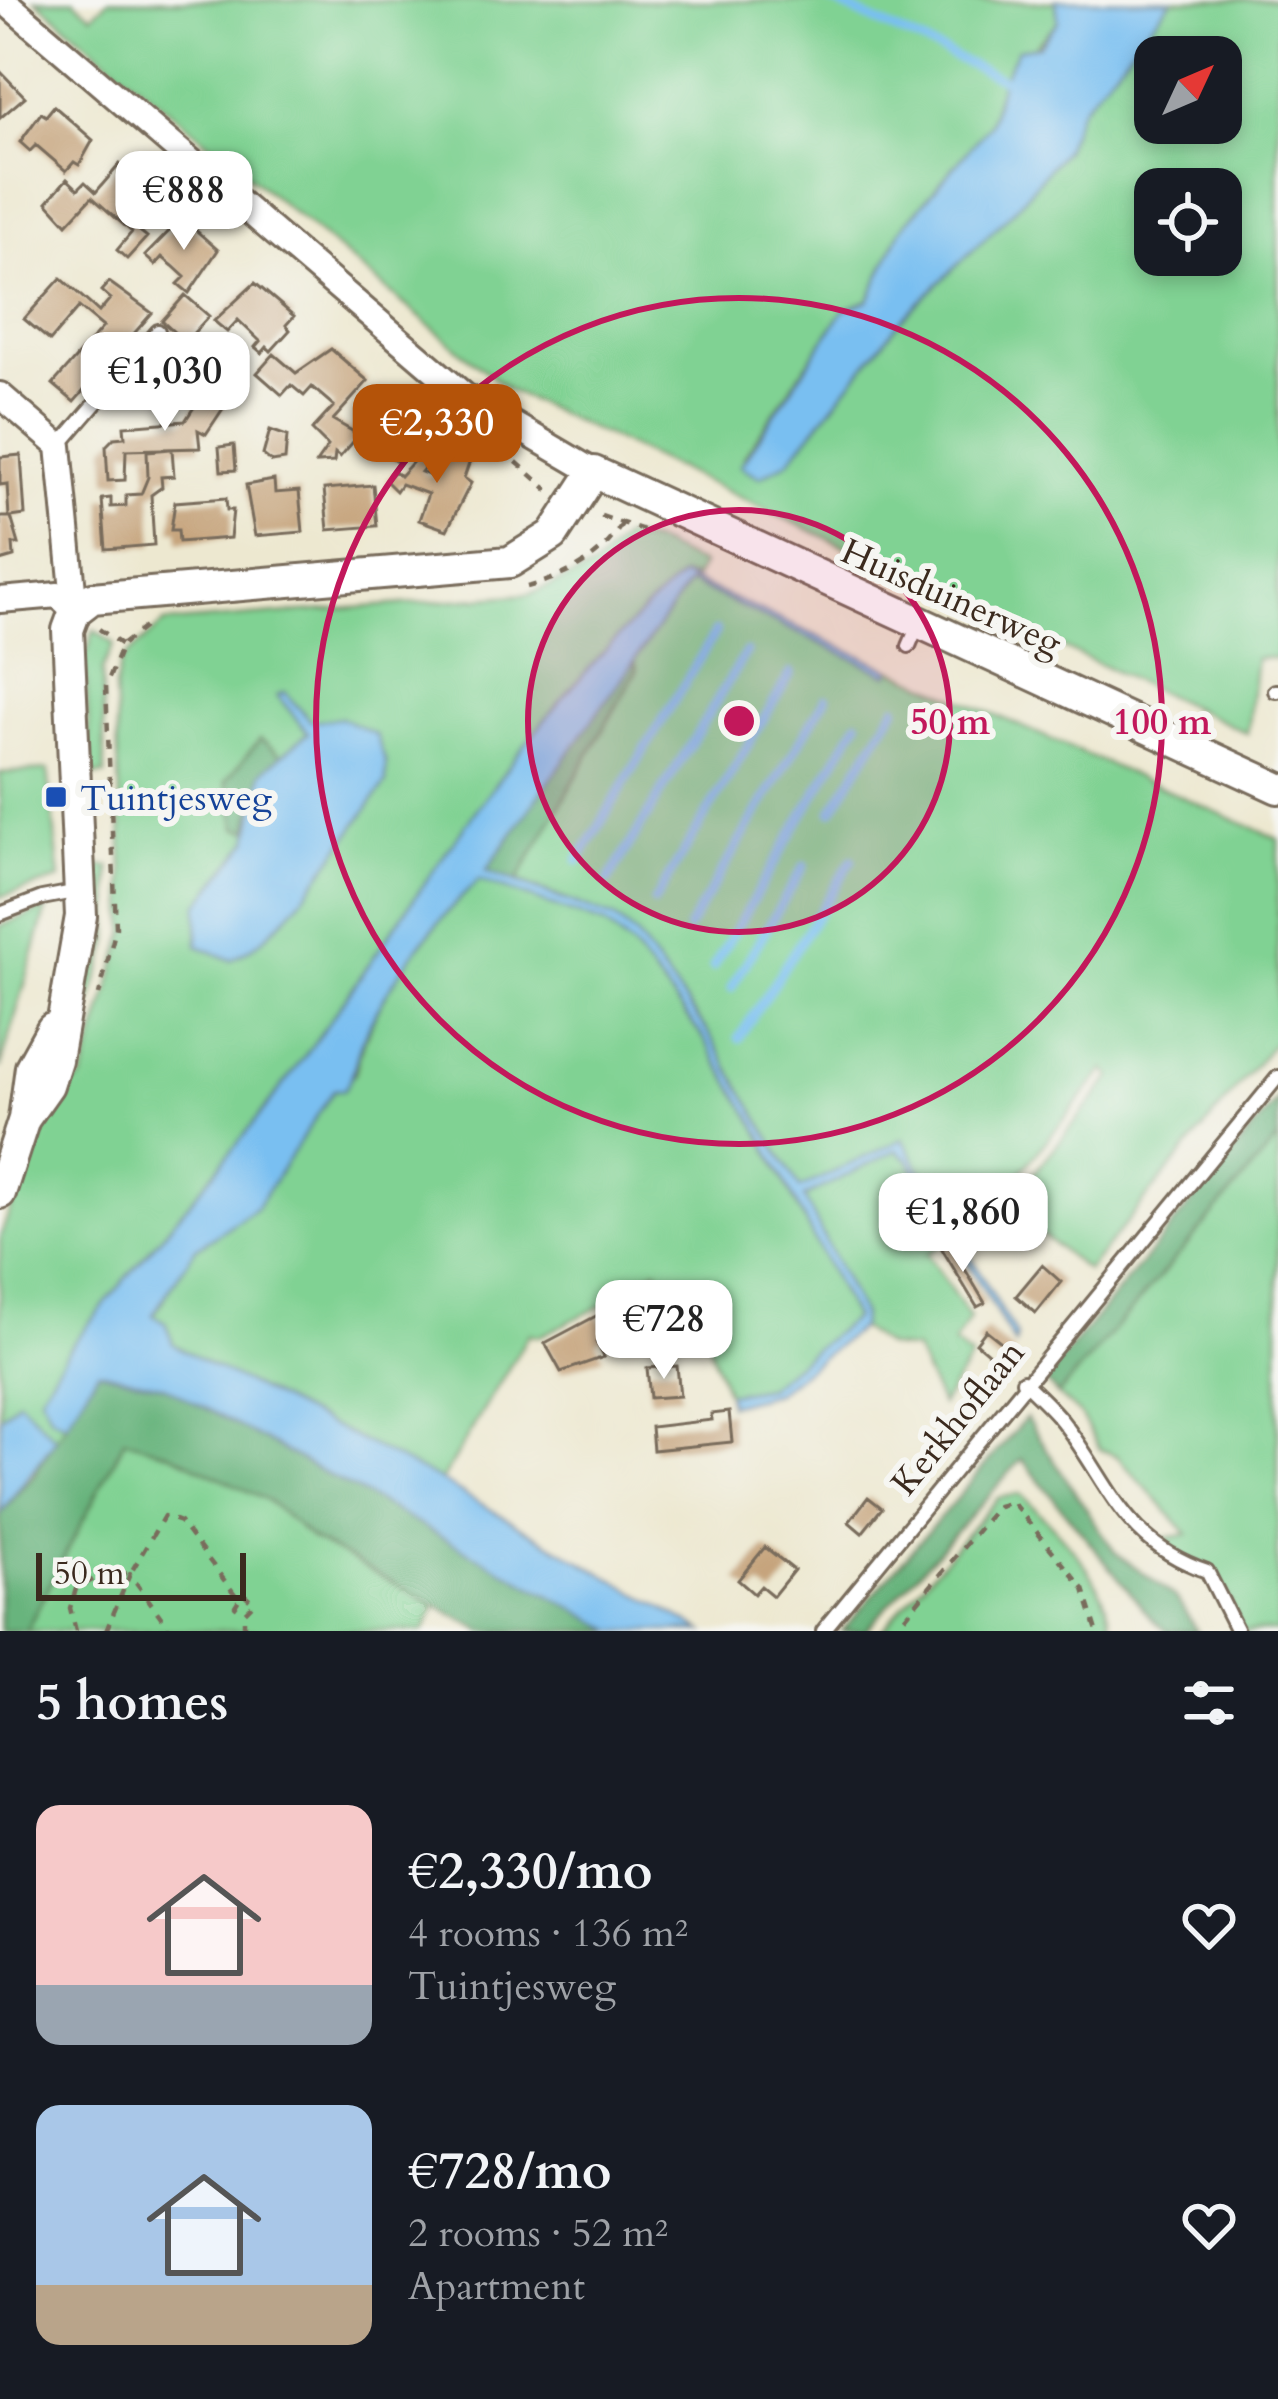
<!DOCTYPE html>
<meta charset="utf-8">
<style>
:root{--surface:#171b24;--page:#242831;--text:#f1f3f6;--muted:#9ea1a6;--accent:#b45309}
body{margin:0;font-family:Cardo,serif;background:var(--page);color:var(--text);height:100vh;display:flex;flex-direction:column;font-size:45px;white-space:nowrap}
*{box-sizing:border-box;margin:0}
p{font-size:39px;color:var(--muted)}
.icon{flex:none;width:66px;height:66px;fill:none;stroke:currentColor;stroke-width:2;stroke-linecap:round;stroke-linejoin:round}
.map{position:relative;height:1631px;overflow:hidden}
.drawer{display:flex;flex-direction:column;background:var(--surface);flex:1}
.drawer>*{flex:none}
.needle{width:78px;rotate:46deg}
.controls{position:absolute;left:1134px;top:36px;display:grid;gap:24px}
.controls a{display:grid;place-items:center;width:108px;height:108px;border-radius:24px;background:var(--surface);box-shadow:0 6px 18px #0003;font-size:60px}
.scale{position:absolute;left:36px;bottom:30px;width:210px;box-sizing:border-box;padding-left:12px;border:6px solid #3b2a1e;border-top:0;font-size:33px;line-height:42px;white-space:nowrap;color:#3b2a1e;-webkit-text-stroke:9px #f6f6f2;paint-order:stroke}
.price{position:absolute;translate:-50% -102px;padding:0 27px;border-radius:24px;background:#fff;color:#222;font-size:39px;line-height:78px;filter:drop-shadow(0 3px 6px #0008)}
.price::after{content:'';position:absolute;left:50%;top:72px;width:36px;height:27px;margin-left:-18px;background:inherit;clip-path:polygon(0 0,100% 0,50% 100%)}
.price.current{background:var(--accent);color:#fff}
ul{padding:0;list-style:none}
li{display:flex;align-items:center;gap:36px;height:300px;padding:0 36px}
li span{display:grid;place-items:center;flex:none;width:336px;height:240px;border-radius:24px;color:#555}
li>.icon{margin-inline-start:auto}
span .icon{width:144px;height:144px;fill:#fffc;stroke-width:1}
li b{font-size:51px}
h2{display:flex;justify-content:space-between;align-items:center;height:144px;padding:0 36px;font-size:51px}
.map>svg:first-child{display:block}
.green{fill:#80d293;stroke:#5e7e58;stroke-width:3;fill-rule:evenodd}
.forest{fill:#68b47d;stroke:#526f4e;stroke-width:3}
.water{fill:#79bff1;stroke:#5a7488;stroke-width:3}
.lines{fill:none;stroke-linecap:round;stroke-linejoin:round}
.stream{stroke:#79bff1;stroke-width:9}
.building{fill:#c6a47d}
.service-casing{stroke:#796c5c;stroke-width:18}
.minor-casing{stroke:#796c5c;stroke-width:30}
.tertiary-casing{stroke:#796c5c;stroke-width:36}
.path{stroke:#796c5c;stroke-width:4.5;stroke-dasharray:9 9;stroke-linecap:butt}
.service{stroke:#fff;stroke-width:12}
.minor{stroke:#fff;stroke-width:24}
.tertiary{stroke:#fff;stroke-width:30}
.ring{fill:none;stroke:#c2185b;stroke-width:6}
.transit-dot{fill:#1a4fb4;stroke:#f6f6f2;stroke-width:4.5}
.labels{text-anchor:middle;stroke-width:12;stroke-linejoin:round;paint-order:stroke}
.street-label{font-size:36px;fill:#3b2a1e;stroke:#f6f6f2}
.transit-label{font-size:36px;fill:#164399;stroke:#f6f6f2;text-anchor:start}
.centre{fill:#c2185b;stroke:#f6f6f2;stroke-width:6}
.ring-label{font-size:36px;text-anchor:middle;font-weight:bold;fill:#c2185b;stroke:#f6f6f2;stroke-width:12;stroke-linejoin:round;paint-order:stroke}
</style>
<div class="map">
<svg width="1278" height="1631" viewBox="0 0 1278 1631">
<rect width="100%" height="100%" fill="#f6f6f2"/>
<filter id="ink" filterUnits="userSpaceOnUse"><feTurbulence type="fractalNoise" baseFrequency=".00833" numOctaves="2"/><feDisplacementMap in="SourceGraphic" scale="24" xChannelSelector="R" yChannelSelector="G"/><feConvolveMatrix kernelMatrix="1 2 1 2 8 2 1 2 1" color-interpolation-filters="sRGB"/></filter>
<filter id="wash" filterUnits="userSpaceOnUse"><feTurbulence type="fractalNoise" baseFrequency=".004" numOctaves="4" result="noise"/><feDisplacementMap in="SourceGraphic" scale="48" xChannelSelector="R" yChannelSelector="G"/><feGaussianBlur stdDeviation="2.7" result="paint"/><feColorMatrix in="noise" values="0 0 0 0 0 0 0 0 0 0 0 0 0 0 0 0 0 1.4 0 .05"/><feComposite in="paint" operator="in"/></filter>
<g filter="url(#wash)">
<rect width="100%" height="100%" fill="#ede8d0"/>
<!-- green -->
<path class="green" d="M36 0H74L92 15 109 0 1058 2 1059 21 1002 79 989 125 901 230 869 300 844 310 745 455 808 437 900 321 1014 210 1064 150 1079 111 1172 0H1278V658H1256L1247 733 508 390ZM1155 57H1221V123H1155ZM1155 189H1221V255H1155Z
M624 537 656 543 702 565 695 578 682 576 667 589 51 1416 66 1423 56 1439 17 1401 0 1418V1237L57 1082 70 1086 82 1079 126 932 115 687 121 661 164 623 530 594 592 569Z
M689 583 888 674 891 669 1278 839V1038L1087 1271 1007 1206 1112 1077 1105 1070 962 1243 903 1139 800 1189 709 1034 636 936 614 918 517 881 637 670 634 659Z
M94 630 114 644 102 671 105 775H91L85 659Z
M48 770 60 879 0 897V773Z
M96 866 110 867V940L72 1067 61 1070 88 969Z
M479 879 605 924 633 948 703 1037 757 1127 854 1319 767 1387 727 1394 709 1346 656 1269 613 1300 540 1336 529 1334 441 1481 208 1364 173 1344 165 1322 153 1316 195 1249 256 1208 297 1139 334 1090 355 1074C369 1000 427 932 479 879Z
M47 908 0 1069V926Z
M1278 1139V1631H1243C1222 1589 1220 1563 1169 1555L1160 1539 1188 1534 1117 1456 1100 1449 1080 1415 1058 1395Z
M897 1150 909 1160 951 1238 927 1254 970 1318 954 1344 971 1358 941 1405 915 1350 887 1347 860 1328 862 1316 803 1196Z
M125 1439 171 1454 268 1500 312 1539 436 1606 424 1631H26Z
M1020 1494C1057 1529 1108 1579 1112 1631H881L998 1498Z"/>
<!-- forest -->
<path class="forest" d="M634 659 637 670 517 881 486 872Z
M260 739 282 755 262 773 248 830 237 828 226 781Z
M1278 1099V1139L1058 1395 1044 1380Z
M98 1371 164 1386 615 1631H484L312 1539 267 1500 171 1454 125 1439 26 1631H0V1514L33 1476Z
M1026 1418 1115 1552 1176 1598 1197 1631H1167L1152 1619 1022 1459 865 1631H842Z"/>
<!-- water -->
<path class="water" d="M1056 0H1172L1079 111 1064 150 1014 210 900 321 789 461 760 477 740 466 844 310 869 300 901 230 989 125 1002 79 1018 49 1039 46 1058 21Z
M682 576 891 669 889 675 689 583 486 871 614 918 636 936 709 1034 800 1188 903 1139 1017 1337 1015 1345 909 1160 897 1150 804 1197 862 1316 860 1328 775 1393 729 1405 727 1394 767 1387 854 1318 757 1127 703 1037 633 948 605 924 479 880C433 923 389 980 363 1038 355 1056 356 1073 344 1090H334L256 1208 195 1249 153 1315 165 1322 173 1344 208 1364 441 1481 703 1631H615L164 1386 98 1371 66 1423 51 1416 40 1395 67 1351C144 1254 228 1161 301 1061 421 896 527 710 682 576Z
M284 692 311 721 342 718 376 735 386 763V783C346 836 290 933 231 960L198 946V905L249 840 262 772 308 733 277 695Z
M18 1400 56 1439 0 1514V1418Z"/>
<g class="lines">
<!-- stream -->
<path class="stream" d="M829 0 1002 79
M832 811 896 707
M578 861 716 631
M608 881 746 652
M654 902 791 673
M688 928 826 698
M713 967 858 722
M731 988 804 866
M739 1038 852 860"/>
</g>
<g id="blocks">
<!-- building -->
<path class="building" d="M0 71 25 97 0 118Z
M54 106 93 140 79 165 74 162 66 171 36 145 30 151 20 142 41 113 46 116Z
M120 164 140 175 137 179 160 200 136 228 147 237 127 259 117 250 132 232 92 197 67 224 47 202 67 179 78 189 85 182 96 192Z
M182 218 218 250 189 293 178 284 185 277 173 266 162 257 155 265 145 256Z
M61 278 99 312 110 299 101 291 109 282 152 313 74 402 53 384 103 327 79 307 50 341 24 319Z
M255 283 294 316 286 325 290 330 271 351 267 347 262 353 255 347 260 341 238 320 227 332 214 321Z
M185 295 209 316 189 338 218 364 202 382 161 347 174 332 162 321Z
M331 349 368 381 333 420 359 435 340 457 335 453 334 462 316 463 328 446 312 430 334 406 312 387 304 396 291 385 282 395 257 373 274 354 296 373Z
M207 387 228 401 206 434 198 430 200 448 126 450 125 480 108 481 106 446 114 438 125 437 124 426 185 421Z
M387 398 423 430 396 461 358 428Z
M270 430 287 436 285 460 272 462 263 455Z
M234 445 236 470 221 471 219 447Z
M443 448 471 458 464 478 471 483 447 530 419 520 428 494 401 484 396 491 386 481 395 471 400 476 421 453 433 458 421 472 433 477Z
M172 449 174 476 161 477 162 487 151 495 154 545 106 549 102 499 111 498V507L126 506V495L141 494 148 477 147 451Z
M21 455 25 515 11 517 19 544H13L14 557 0 561V517H9L7 484 0 485V457Z
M274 480 275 493 299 491 303 532 255 536 246 485Z
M373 485 377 526 328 530 324 489Z
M226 498 227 510H233L230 538 179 542 178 530H171L175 502Z
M950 1244 985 1303 977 1307 942 1249Z
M1042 1265 1061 1282 1036 1313 1016 1296Z
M598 1315 609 1334 596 1342 604 1357 561 1372 545 1343Z
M986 1330 1015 1353 1003 1366 976 1343Z
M677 1366 680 1396 650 1398 647 1368Z
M729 1412 732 1442 653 1450 651 1427 712 1420 711 1414Z
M868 1497 882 1508 862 1533 849 1522Z
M765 1547 794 1570 773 1596 761 1586 754 1594 738 1580Z"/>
</g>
</g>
<g filter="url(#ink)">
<use href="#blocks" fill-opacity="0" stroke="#796c5c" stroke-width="3"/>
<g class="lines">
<!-- service casing -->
<g class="service-casing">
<path id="service" d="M59 446 158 331
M909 646 918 625
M1275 691H1278
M0 914 42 898 79 891
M1023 1381C1036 1394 1051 1407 1062 1421 1111 1484 1122 1542 1207 1571L1237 1631
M823 1631 1278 1077"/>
</g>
<!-- minor casing -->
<g class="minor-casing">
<path id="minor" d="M3 0 466 397 594 472
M0 395 59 446 75 611
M0 600 58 595 75 611"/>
</g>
<!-- tertiary casing -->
<g class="tertiary-casing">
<path id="tertiary" d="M24 1119 48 1085 56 1060 81 916 68 630 75 611 92 598 510 562 553 535 594 472 1278 788
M0 1193 24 1119 31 1067 52 1029"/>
</g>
<!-- path -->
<path class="path" d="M503 450 548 490
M601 516 647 531
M527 587C568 576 607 556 626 516
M99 629 122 645 106 686 116 928 99 995
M123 644 147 625
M244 1629V1613L254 1603 243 1593 235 1606 244 1613
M76 1631 70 1608 76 1589 109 1571 130 1574 164 1516 180 1522 237 1597
M106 1631 130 1574 171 1631
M239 1631H252
M893 1631 998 1506 1012 1502 1084 1589 1097 1631"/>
<!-- service -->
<use href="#service" class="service"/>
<!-- minor -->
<use href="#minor" class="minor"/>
<!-- tertiary -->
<use href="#tertiary" class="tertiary"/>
</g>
</g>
<!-- distance rings -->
<circle cx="739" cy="721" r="211" fill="#c2185b" fill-opacity=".12"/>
<g class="ring">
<circle cx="739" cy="721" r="211"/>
<circle cx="739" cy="721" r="423"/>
</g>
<!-- markers -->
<rect class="transit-dot" x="44" y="785" width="24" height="24" rx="6"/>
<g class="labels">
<!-- street labels -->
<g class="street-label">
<text transform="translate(952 596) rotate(24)" y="13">Huisduinerweg</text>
<text transform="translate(957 1417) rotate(-51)" y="13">Kerkhoflaan</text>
</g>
<!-- transit labels -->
<g class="transit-label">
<text x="80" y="810">Tuintjesweg</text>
</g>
</g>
<circle cx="739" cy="721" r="18" class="centre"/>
<g class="ring-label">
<text x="950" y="734">50 m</text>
<text x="1162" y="734">100 m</text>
</g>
</svg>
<div class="controls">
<a><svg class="needle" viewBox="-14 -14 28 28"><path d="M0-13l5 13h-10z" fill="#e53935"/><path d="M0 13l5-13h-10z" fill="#9ea1a6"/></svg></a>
<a><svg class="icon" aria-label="locate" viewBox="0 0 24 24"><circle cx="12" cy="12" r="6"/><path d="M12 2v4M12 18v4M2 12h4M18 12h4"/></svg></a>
</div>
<div class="scale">50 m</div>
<b class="price" style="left:184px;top:253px">€888</b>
<b class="price" style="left:165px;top:434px">€1,030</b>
<b class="price current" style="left:437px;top:486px">€2,330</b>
<b class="price" style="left:963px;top:1275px">€1,860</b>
<b class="price" style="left:664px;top:1382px">€728</b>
</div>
<section class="drawer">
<h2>5 homes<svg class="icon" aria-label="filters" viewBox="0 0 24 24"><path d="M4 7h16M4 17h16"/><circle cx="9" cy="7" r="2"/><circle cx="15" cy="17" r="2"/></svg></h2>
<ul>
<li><span style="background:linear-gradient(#f6c9c9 75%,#9aa5b1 0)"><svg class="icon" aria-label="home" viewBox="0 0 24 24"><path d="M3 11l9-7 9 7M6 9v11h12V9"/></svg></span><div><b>€2,330/mo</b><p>4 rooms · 136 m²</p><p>Tuintjesweg</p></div><svg class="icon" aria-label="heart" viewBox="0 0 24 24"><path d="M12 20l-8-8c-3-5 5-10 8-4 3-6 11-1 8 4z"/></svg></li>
<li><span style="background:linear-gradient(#a9c7e8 75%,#b9a48a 0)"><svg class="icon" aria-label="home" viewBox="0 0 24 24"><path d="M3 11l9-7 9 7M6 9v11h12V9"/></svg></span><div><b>€728/mo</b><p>2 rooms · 52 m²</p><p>Apartment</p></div><svg class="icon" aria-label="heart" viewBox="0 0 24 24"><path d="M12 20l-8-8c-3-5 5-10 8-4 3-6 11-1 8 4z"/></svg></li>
</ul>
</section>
